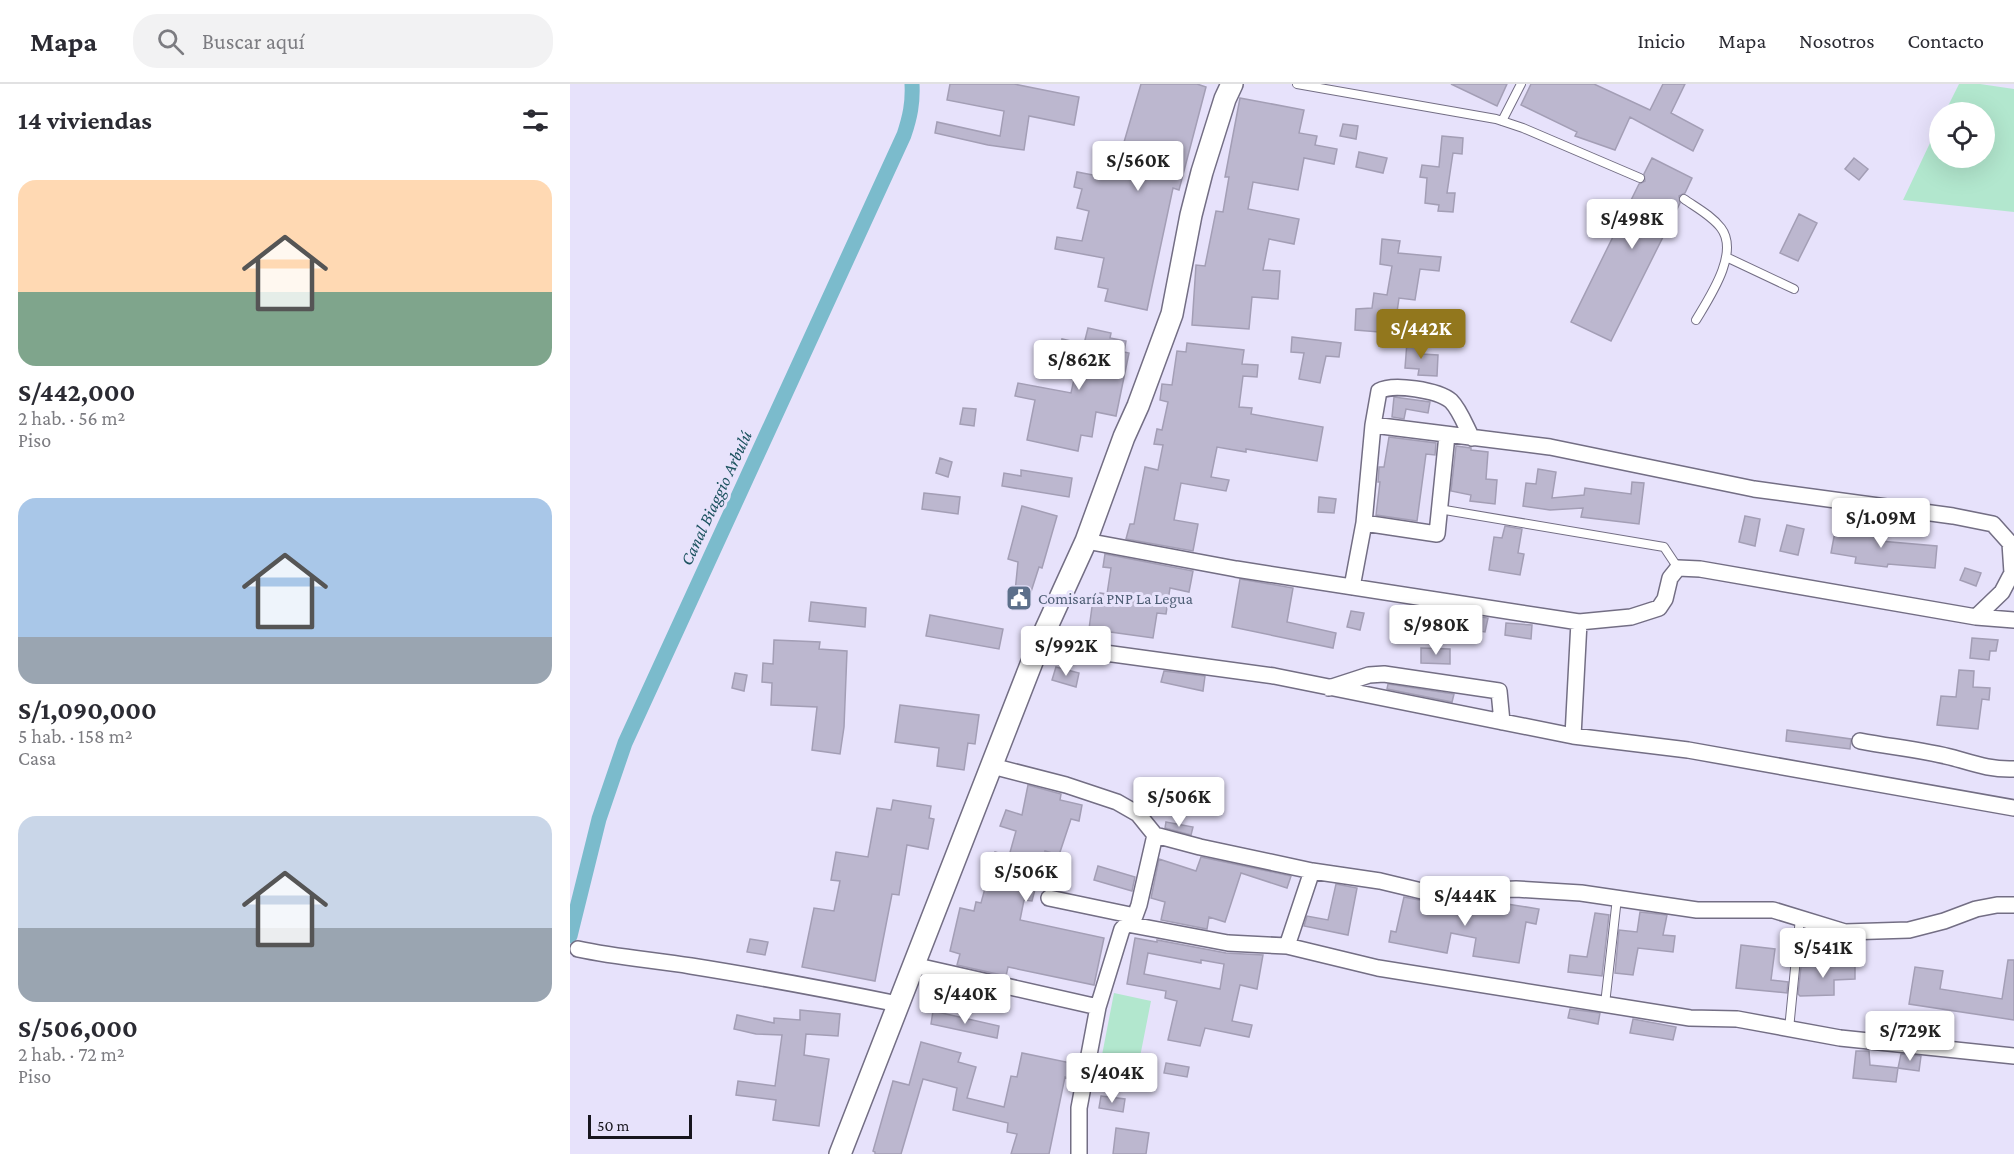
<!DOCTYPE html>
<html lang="es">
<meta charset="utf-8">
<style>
:root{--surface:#fff;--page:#f2f2f3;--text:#2b2b33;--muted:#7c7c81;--line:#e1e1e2;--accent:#92771d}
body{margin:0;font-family:"Crimson Pro",serif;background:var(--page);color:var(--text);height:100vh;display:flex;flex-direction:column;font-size:22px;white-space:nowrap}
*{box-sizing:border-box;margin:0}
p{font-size:20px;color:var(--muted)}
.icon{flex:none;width:33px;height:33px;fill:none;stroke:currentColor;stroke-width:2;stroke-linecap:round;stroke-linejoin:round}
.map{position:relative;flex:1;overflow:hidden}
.sheet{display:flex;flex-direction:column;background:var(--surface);width:570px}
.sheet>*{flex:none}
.buttons{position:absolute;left:1359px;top:18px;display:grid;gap:12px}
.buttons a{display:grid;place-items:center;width:66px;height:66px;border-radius:50%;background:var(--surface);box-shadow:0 6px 24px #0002;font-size:30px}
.scale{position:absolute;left:18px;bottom:15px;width:104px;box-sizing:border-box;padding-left:6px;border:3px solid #17151d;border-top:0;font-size:16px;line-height:21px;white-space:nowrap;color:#17151d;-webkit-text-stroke:4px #e7e2fb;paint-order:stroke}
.price{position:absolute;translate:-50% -51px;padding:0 14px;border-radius:6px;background:#fff;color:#222;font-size:20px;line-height:39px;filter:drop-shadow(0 2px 3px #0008)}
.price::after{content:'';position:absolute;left:50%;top:36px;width:18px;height:14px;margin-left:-9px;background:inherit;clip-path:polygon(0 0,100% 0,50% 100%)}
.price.selected{background:var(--accent);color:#fff}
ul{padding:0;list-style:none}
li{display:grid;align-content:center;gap:12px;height:318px;padding:0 18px}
li span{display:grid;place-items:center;height:186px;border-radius:18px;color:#555}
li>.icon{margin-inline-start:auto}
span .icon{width:108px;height:108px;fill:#fffc;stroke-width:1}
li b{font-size:26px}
h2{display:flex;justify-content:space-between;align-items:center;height:72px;padding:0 18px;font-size:26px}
header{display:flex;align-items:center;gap:36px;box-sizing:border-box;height:84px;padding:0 30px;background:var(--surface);border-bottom:2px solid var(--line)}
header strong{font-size:28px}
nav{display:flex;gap:33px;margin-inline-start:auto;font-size:21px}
.search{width:420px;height:54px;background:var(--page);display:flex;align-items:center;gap:15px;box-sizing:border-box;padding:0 21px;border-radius:24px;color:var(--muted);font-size:22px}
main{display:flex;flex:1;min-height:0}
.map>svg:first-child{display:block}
.green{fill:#b2e7ce}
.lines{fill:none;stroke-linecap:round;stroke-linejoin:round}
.canal{stroke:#7bbbcc;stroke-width:15}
.building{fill:#bcb7cf;stroke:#a39eb5;stroke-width:1.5;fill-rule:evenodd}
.service-casing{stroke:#736e84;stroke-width:10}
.minor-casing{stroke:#736e84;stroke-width:18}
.secondary-casing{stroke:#736e84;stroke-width:24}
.service{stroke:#fff;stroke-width:8}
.minor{stroke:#fff;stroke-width:15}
.secondary{stroke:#fff;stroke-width:21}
.labels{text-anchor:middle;stroke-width:6;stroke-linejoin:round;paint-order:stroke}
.service-label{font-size:16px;fill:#4e5e75;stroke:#e7e2fb;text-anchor:start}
.water-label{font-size:18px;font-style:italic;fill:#1c525f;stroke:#e7e2fb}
</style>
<header>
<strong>Mapa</strong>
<div class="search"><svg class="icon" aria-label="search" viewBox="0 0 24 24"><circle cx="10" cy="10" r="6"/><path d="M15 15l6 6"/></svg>Buscar aquí</div>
<nav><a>Inicio</a><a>Mapa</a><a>Nosotros</a><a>Contacto</a></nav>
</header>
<main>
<section class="sheet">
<h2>14 viviendas<svg class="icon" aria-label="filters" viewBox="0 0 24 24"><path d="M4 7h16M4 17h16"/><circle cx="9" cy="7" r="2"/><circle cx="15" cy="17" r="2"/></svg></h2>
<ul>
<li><span style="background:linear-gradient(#ffd9b3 60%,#7fa58c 0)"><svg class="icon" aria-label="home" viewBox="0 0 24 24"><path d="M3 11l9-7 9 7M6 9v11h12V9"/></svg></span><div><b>S/442,000</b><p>2 hab. · 56 m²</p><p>Piso</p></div></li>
<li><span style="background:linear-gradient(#a9c7e8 75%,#9aa5b1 0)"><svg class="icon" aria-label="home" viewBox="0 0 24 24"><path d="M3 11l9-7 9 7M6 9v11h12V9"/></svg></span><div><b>S/1,090,000</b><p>5 hab. · 158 m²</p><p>Casa</p></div></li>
<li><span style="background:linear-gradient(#c9d6e8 60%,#9aa5b1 0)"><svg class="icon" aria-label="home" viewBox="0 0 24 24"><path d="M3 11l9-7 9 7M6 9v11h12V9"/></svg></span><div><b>S/506,000</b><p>2 hab. · 72 m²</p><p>Piso</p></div></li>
</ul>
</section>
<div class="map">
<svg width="1444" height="1070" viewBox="0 0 1444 1070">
<rect width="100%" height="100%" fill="#e7e2fb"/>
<!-- green -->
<path class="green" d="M1389 0H1410L1444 5V128L1333 116 1369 40 1370 74H1414V28H1375Z
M544 909 581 917 569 978 532 971Z"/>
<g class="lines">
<!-- canal -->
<path class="canal" d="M0 852 29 735 55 659 334 51C340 33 343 19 342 0"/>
</g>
<!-- building -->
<path class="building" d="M380 0H444L509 13 504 41 459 32 454 66 418 61 365 49 367 38 430 52 434 27 377 16Z
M571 0H627L636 3 609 106 603 104 577 226 535 217 538 205 528 203 534 174 485 165 487 153 512 157 519 127 507 124 512 105 504 103 507 88 538 94 546 63 552 65Z
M881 0H937L927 22Z
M961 0H1024L1080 26 1093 0H1115L1101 29 1133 46 1123 67 1060 33 1045 66 1005 52 1007 48 951 21Z
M670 14 734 26 729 49 747 52 745 61 767 65 764 80 734 74 728 106 683 98 678 125 729 135 724 160 699 155 693 186 710 187 708 215 682 213 679 245 622 241 626 181 635 182 646 127 653 128 659 93H655Z
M773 40 788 42 786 55 770 52Z
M872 52 893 54 892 70 883 69 877 109H885L883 128 868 127 869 121 855 119 857 94 850 93 852 81 869 83Z
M789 68 817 74 813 89 786 83Z
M1082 74 1122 94 1115 109 1109 112 1110 119 1041 257 1001 238 1069 100 1075 97 1074 90Z
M1284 74 1298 85 1289 96 1275 85Z
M1229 130 1247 139 1228 177 1210 169Z
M812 155 830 157 828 169 871 173 869 187 850 185 845 216 829 214 827 228 811 226 809 248 785 246 786 225 802 224 804 209 817 211 822 182 810 180Z
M518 244 541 249 540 254 556 257 554 268 559 269 546 332 526 328 522 353 511 351 508 367 457 356 465 316 445 312 448 299 501 309 506 286 487 282 492 255 514 260Z
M722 253 771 259 769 273 756 272 750 299 729 295 734 269 721 268Z
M837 258 853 259 852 270 868 271 867 292 848 291 849 285 835 284Z
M617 259 674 266 672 280 688 281 687 293 673 292 669 323 682 324 681 330 753 343 747 377 676 365V368L647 363 641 393 659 396 656 407 611 399 604 436 628 440 623 467 556 455 560 440H564L575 383 588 386 593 361 584 360 587 345 592 346 598 318 590 316 592 300 602 301 607 267 616 268Z
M824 313 860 318 858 329 836 325 834 335 822 333Z
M393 324 406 325 404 342 390 340Z
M819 353 866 359 865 371 856 370 847 437 806 431 810 398H808L809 383H814Z
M886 362 901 364V366L918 368 916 395 927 396 925 420 900 417 901 411 881 407Z
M370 374 382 378 378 393 366 389Z
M968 385 986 388 982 414 1014 411 1015 404 1061 410 1062 398 1074 399 1069 440 1011 433 1013 424 980 426 953 422 956 399 966 400Z
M451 386 502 394 499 413 432 402 434 389 451 392Z
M354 409 390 413 388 430 352 425Z
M749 413 766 415 764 429 748 428Z
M452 422 487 432 472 484 469 483 460 511 445 508 448 478 438 475Z
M1175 432 1190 435 1185 462 1169 458Z
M1217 441 1234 445 1228 471 1210 467Z
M935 442 952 445 948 469 954 470 950 491 919 486 924 453 932 454Z
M1266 442 1311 448 1310 457 1367 462 1365 484 1318 480 1317 483 1285 479 1286 473 1261 469Z
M535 470 623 487 619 508 600 504 596 530 587 529 583 554 519 545 524 508 537 510 541 484 533 483Z
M1395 484 1411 489 1406 502 1390 496Z
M670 495 723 504 717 538 766 549 763 564 662 543Z
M241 518 296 524 295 543 239 537Z
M861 525 918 534 915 548 859 539Z
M781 527 794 529 790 546 777 543Z
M360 531 433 545 429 565 356 552Z
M936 539 962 541 961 555 935 551Z
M1402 554 1428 556 1426 567H1420L1419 576 1400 574Z
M204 556 250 558 249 565 277 567 274 643 270 670 242 666 247 623 201 621 202 599 192 598 193 579 203 580Z
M851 564 880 565V580L851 579Z
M486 583 509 589 506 603 482 596Z
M1389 586 1404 587 1403 603 1420 604 1419 616 1412 615 1408 645 1367 641 1371 612 1386 613Z
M594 587 635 592 633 607 591 598Z
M165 589 177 591 174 607 162 604Z
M818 600 884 610 882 618 817 605Z
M330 621 409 631 405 660 398 659 394 686 367 682 369 664 325 658Z
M1217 646 1281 655 1280 665 1216 657Z
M458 701 491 710 490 716 512 721 509 737 501 735 489 771 475 767 462 817 454 816 450 836 534 854 524 901 438 883 436 892 387 881 390 870 380 867 390 824 404 827 406 818 411 819 425 768 439 772 446 747 430 742 436 726 452 731Z
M323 716 361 722 359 734 364 735 358 765 337 761 329 811 322 810 305 897 232 883 244 824 264 827 270 797 261 796 266 768 298 773 307 724 321 726Z
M596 738 623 743 621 751 595 744Z
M631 773 721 792 717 804 671 789 655 838 639 833 637 845 591 836 595 818 581 814 589 775 626 787Z
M528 782 565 793 562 807 524 796Z
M766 800 787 804 778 851 734 842 737 832 758 836Z
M834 813 900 826 902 817 912 816 969 825 966 840 956 838 949 879 903 872 906 854 881 849 877 869 819 858 821 847 826 848Z
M1070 828 1097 831 1093 851 1105 852 1103 868 1068 864 1063 891 1045 889 1049 846 1067 848Z
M1025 829 1039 831 1032 892 998 888 1000 871 1017 873Z
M565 854 587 858V856L656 869 693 871 687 905 670 901 662 937 682 941 679 953 635 944 630 962 598 956 607 917 595 914 596 907 557 900ZM578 869 631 879V876L654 880 650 905 574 890Z
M180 855 198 858 195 871 177 868Z
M1171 861 1205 865 1201 896 1218 898 1217 909 1166 904Z
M1438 876H1444V936L1339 920 1345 883 1373 887 1370 905 1432 915Z
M1285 880V895L1264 896V911L1230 912 1228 910 1231 883Z
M382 900 415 907 411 919 379 909Z
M1000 925 1030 929 1028 940 998 934Z
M230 926 270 930 268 952 236 950 234 971 259 975 249 1042 203 1036 206 1016 166 1011 168 997 205 1002 212 951 186 950 164 945 167 931 204 939V934L230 936Z
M363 927 429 942 427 954 361 940Z
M1063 935 1106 943 1103 956 1060 949Z
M351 958 391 969 388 978 406 983 397 1014 434 1023 441 992 447 993 452 969 501 979 498 994 495 993 479 1070H441L447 1050 437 1048 438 1039 383 1026 387 1004 353 995 331 1070H305V1068L303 1067 323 997 339 1001Z
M1286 967H1299L1300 981 1328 984 1326 998 1283 994Z
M1331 970 1351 972 1349 987 1328 984Z
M596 979 619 983 617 993 594 989Z
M531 1012 555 1015 553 1028 529 1024Z
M546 1044 579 1049 576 1070H543Z"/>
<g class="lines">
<!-- service casing -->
<g class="service-casing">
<path id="service" d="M727 0 926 35 953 44 1070 94
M932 37 951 0
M1114 115C1127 124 1142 132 1151 144 1170 169 1139 214 1126 236
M1156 173 1224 205
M869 425 1094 463 1108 484
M1035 920 1047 814
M1219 945 1230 834"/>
</g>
<!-- minor casing -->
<g class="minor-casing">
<path id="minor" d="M803 341 980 363 1184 405 1383 432 1423 440 1440 459 1442 489 1432 508 1406 533
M794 439 867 450 877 351
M516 457 666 485 1009 538 1061 533 1089 524 1095 515 1100 494 1108 484 1130 485 1406 533 1444 536
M782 503 794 439 803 341 809 307C823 299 868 306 881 317 890 326 896 343 902 354
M469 560 704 592 1003 652 1118 666 1444 724
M759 604 799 591 814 590 929 607 932 638
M1003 652 1009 538
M1290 657C1321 663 1354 666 1384 674 1405 680 1422 686 1444 685
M422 682 496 701 547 718 568 730 585 751 630 763 742 787 810 797 860 809 946 805 1011 809 1127 826H1203L1275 848 1339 846 1374 837 1406 825 1427 821H1444
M479 814 565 832
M557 840 658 859 717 862 808 884 1120 934 1167 935 1270 954 1444 972
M717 862 742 787
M8 865C45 873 83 876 121 882 190 893 259 906 328 920
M343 881 528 923
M509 1070V1024L528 923 552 845 565 832 569 821 585 751"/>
</g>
<!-- secondary casing -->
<g class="secondary-casing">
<path id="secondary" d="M270 1070 469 560 516 457 554 353 568 322 602 230 621 131 632 88 655 15 662 0"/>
</g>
<!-- service -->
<use href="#service" class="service"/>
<!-- minor -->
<use href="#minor" class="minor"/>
<!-- secondary -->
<use href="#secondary" class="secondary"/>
</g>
<!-- icons -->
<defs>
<g id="civic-square" transform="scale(1.35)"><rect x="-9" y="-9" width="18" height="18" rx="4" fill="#5c6f8a" stroke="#e7e2fb"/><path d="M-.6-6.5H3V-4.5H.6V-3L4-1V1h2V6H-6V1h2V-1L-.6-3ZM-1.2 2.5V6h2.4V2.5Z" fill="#fff"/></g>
</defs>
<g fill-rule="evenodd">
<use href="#civic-square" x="449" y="514"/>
</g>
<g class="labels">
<!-- service labels -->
<g class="service-label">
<text x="468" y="520">Comisaría PNP La Legua</text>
</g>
<!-- water labels -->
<g class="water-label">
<text transform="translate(146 414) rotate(-65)" y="6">Canal Biaggio Arbulú</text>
</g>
</g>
</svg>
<div class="buttons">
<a><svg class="icon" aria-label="locate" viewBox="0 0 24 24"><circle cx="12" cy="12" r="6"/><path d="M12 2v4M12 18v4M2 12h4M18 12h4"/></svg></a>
</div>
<div class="scale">50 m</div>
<b class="price" style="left:568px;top:108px">S/560K</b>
<b class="price" style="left:1062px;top:166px">S/498K</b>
<b class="price selected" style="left:851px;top:276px">S/442K</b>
<b class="price" style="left:509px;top:307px">S/862K</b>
<b class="price" style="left:1311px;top:465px">S/1.09M</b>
<b class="price" style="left:866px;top:572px">S/980K</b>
<b class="price" style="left:496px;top:593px">S/992K</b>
<b class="price" style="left:609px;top:744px">S/506K</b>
<b class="price" style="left:456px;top:819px">S/506K</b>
<b class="price" style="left:895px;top:843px">S/444K</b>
<b class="price" style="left:1253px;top:895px">S/541K</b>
<b class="price" style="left:395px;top:941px">S/440K</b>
<b class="price" style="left:1340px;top:978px">S/729K</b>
<b class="price" style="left:542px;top:1020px">S/404K</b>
</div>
</main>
